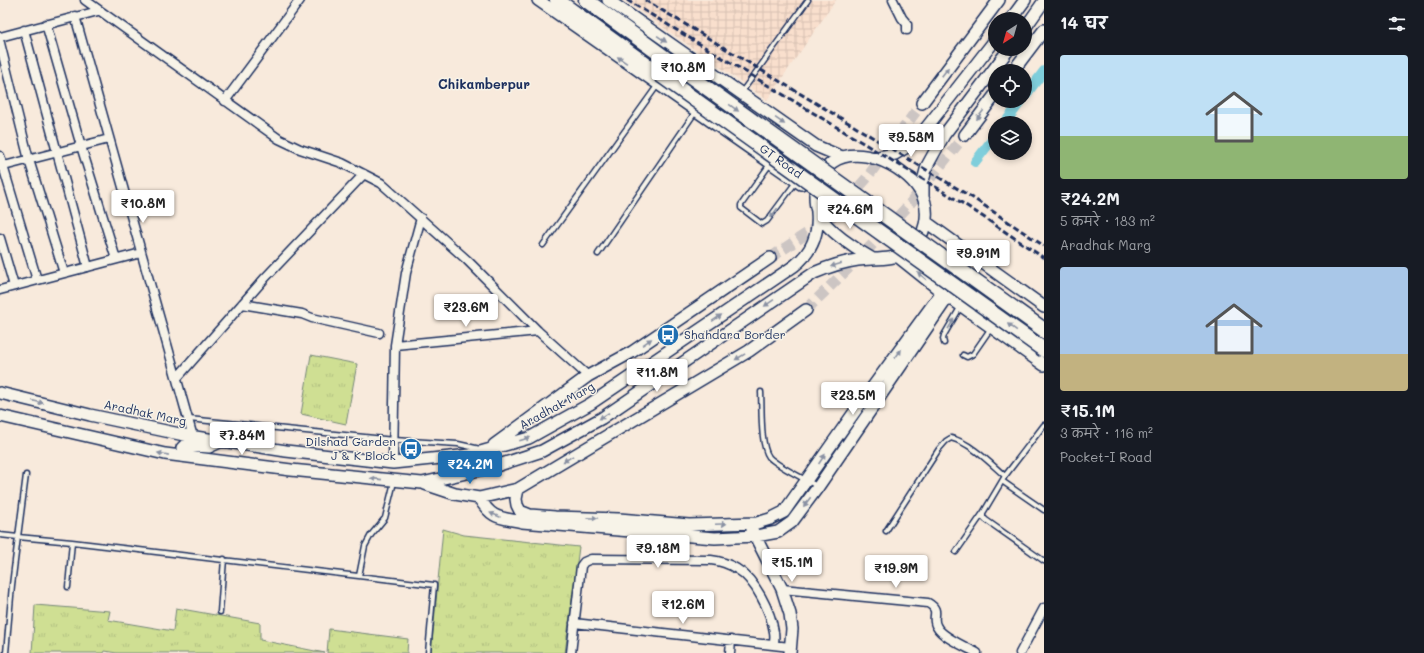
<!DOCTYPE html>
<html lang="hi">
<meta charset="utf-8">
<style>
:root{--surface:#171b24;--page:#242831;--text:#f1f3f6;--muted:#9ea1a6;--accent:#1f6fb2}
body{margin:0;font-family:Mali,"Playpen Sans Deva",sans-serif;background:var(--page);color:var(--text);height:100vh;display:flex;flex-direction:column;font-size:15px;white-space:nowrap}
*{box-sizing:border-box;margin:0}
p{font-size:13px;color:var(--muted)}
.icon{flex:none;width:22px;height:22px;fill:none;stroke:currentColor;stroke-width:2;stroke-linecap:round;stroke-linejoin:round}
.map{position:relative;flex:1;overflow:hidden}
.drawer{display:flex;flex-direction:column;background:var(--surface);width:380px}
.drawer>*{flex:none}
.needle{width:26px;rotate:217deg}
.controls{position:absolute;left:988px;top:12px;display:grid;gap:8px}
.controls a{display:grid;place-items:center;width:44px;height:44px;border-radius:50%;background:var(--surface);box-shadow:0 2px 6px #0003;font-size:20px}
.price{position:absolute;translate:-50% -34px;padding:0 9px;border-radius:4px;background:#fff;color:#222;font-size:13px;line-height:26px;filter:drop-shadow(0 1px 2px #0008)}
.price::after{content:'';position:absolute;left:50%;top:24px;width:12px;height:9px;margin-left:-6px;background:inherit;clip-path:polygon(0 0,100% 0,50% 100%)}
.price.current{background:var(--accent);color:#fff}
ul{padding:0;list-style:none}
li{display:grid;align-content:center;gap:8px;height:212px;padding:0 16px}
li span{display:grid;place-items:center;height:124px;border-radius:4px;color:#555}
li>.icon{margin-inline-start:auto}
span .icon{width:72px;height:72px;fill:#fffc;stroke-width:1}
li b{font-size:17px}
h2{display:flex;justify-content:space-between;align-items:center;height:48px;padding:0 16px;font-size:17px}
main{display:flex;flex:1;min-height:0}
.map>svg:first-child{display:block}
.industrial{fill:url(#industrial-grid)}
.park{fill:url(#park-tufts);stroke:#758778}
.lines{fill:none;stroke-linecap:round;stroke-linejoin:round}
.canal{stroke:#7fcedb;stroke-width:10}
.secondary-tunnel{stroke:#ccc5c3;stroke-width:11;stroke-dasharray:11 5.5;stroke-linecap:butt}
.lane-casing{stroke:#1b2f5e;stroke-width:7}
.street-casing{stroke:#1b2f5e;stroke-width:11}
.secondary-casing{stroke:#1b2f5e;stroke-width:14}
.highway-casing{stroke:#1b2f5e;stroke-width:17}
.lane{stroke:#f7f3e8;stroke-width:4}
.street{stroke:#f7f3e8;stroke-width:8}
.secondary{stroke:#f7f3e8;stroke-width:11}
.highway{stroke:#f7f3e8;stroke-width:14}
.rail{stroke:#1b2f5e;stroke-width:3;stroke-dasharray:6 3;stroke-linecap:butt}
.highway-bridge-casing{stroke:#1b2f5e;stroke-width:17;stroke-linecap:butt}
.highway-bridge{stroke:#f7f3e8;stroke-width:14}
.oneway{fill:#8991a3}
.labels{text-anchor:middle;stroke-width:3;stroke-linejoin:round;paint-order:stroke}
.street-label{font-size:12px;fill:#1b2f5e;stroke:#f7f3e8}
.poi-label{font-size:12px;fill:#1b2f5e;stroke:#f7f3e8;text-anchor:start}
.neighbourhood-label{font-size:13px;font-weight:bold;fill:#1b2f5e;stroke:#f7f3e8}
</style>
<main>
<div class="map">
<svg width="1044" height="653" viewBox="0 0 1044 653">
<defs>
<pattern id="industrial-grid" width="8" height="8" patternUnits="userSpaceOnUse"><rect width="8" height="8" fill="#f9dfcd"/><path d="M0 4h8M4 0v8" fill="none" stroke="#d5c0b2"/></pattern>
<pattern id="park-tufts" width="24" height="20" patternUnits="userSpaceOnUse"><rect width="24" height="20" fill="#cfdf93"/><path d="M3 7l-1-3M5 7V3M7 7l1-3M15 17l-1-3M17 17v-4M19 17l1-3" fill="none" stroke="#b1c081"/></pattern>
</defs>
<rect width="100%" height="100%" fill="#f8eadc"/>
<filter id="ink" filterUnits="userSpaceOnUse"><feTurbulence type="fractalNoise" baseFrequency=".025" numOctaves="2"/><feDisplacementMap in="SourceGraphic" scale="8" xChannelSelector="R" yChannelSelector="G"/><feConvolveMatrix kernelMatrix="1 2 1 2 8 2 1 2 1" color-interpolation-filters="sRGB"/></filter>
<g filter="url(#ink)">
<!-- industrial -->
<path class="industrial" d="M624 0H836L767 100Z"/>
<!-- park -->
<path class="park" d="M311 355 357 364 346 424 301 414Z
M443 529 464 535 579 547 565 653H431Z
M35 605 110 611 108 620 173 631 176 608 260 623V640L325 653H117L104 651 103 653H32Z
M329 629 408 639 407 653H327Z"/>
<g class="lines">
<!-- canal -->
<path class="canal" d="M1025 96 1044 71
M1005 123 1021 101
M975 162 995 136"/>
<!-- secondary-tunnel -->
<path class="secondary-tunnel" d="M770 258 833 216 866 179 922 103
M806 310 871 246 908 206 965 135"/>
<!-- lane casing -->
<g class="lane-casing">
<path id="lane" d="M741 93 808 0
M770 164 741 205V208L762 224 767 221 796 182
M543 245 657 86
M598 254 696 111
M944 343 943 339 944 335 961 306
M963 355 967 357 973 354 991 328
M761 392C762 408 760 445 769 457 777 466 805 479 817 486
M189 419 394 440 458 444 480 449
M1044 425 1005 476 983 513V517L986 520 1044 561
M1002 481 1044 510
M886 531 939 449 946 441 951 438C971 443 990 463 1005 476
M0 535 18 537 26 475
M72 542 434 585 428 653
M956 552 983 513
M359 576 365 546 371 535 385 518 394 482
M220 612 224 559
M6 653 12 585 18 537 72 542 68 587"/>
</g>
<!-- street casing -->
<g class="street-casing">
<path id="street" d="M85 0 279 139 300 149 342 163 381 183 467 260 538 331 588 376
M893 0 902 18 907 24V30
M75 16 193 437
M46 24 81 146 116 259
M24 30 88 267
M0 37 98 11
M0 43 29 160 64 273
M225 101 300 0
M0 156 37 280
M0 167 109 139
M0 238 14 286
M0 290 141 253
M242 304 302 314 312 318 379 333
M395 345 538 331
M177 378 265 278 364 174
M393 463 395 345 406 273 421 218
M782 589 928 603C942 611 930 617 937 627 942 637 966 647 977 653
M574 623 790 647
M571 653 581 566 584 562 591 559 711 560C720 561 729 564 737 569 755 579 771 612 774 632 775 636 774 641 774 645
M730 653 731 640
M1020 653 1044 608"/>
</g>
<!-- secondary casing -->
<g class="secondary-casing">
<path id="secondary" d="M538 0 801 184
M608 0 816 146 842 157
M1011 19 1025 0
M1025 28 1044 1
M1013 71 1044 30
M922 103 999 0
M965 135 995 95
M873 158 895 154 915 142 930 123 995 40
M923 196V181L927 166 944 135 1009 49
M926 222 1044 307
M897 256 942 292 1044 365
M0 393 90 415 189 436 286 451 393 463 470 455 529 438 590 404 794 266C812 252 819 235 817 212
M0 416 165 454 291 470 422 483 493 467 542 451 602 418 814 273C828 267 842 262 858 260 875 258 893 261 908 251 926 238 932 211 920 191 904 164 852 140 827 167 820 175 815 185 815 195 815 200 815 208 818 213 826 230 857 250 873 259
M494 445 588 376 632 352 770 258
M189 457 183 451 182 448 185 445 209 447 222 441
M425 484 455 494 479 498 518 489 749 351 806 310
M518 489 516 499 517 505 520 511 530 515 555 517 619 519 689 525 757 523 770 519 784 512 858 407 942 292
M479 498C493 520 499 517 522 522L715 538 756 536 778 532 792 522 818 487 948 297
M752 530 782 589 790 614 792 629 790 653"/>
</g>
<!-- highway casing -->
<g class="highway-casing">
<path id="highway" d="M557 0 659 74
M586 0 668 60"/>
</g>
<!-- lane -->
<use href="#lane" class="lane"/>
<!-- street -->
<use href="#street" class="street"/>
<!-- secondary -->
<use href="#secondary" class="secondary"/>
<!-- highway -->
<use href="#highway" class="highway"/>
<!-- rail -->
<path class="rail" d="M627 0 967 206 1044 258
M645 0 973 198 1044 246"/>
<!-- highway-bridge casing -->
<g class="highway-bridge-casing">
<g id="highway-bridge">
<path d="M668 60 1044 330"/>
<path id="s1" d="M659 74 1044 350"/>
</g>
</g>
<!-- highway-bridge -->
<use href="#highway-bridge" class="highway-bridge"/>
</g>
<!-- one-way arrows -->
<defs><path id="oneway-solid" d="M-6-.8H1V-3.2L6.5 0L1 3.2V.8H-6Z"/></defs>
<g class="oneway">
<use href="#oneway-solid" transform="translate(662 39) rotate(35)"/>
<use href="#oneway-solid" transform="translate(622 60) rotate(-145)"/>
<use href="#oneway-solid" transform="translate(945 72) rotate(-53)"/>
<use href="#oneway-solid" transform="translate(734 108) rotate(36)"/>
<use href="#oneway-solid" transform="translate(980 115) rotate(127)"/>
<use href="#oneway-solid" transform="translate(780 121) rotate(35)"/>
<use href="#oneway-solid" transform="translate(774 213) rotate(126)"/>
<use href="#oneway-solid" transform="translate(836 265) rotate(163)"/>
<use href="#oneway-solid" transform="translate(922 276) rotate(-141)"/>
<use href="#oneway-solid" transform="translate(769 303) rotate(146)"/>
<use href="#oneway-solid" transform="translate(717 318) rotate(-34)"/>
<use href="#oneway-solid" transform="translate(951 324) rotate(-60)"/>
<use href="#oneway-solid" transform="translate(1012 327) rotate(-144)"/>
<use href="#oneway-solid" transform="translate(647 342) rotate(-34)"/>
<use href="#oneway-solid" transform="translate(898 354) rotate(-54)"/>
<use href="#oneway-solid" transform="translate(740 357) rotate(149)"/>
<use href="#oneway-solid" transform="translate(38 402) rotate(14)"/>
<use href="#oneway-solid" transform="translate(604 416) rotate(147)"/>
<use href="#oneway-solid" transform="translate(525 439) rotate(-18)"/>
<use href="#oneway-solid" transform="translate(163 454) rotate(-169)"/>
<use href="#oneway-solid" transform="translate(568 459) rotate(149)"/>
<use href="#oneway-solid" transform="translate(822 459) rotate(-56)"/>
<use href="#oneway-solid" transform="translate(376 479) rotate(-174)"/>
<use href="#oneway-solid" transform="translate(807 502) rotate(127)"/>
<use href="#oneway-solid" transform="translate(495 515) rotate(-157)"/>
<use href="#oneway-solid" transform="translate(592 518) rotate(2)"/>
<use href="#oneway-solid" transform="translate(721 524) rotate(-2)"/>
</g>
</g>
<!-- icons -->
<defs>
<g id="bus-disc" transform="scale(1.15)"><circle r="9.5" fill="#1f6fb2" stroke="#f7f3e8"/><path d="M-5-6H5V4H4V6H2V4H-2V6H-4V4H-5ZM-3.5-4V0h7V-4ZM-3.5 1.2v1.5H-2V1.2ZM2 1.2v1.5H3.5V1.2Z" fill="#fff"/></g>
</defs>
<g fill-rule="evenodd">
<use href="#bus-disc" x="668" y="335"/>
<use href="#bus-disc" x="411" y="449"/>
</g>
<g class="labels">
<!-- street labels -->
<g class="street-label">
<text dy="4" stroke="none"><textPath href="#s1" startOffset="150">GT Road</textPath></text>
<text transform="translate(557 406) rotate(-29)" y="4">Aradhak Marg</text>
<text transform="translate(145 413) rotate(12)" y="4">Aradhak Marg</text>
</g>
<!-- poi labels -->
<g class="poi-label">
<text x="684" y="339">Shahdara Border</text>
<text x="396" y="446" text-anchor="end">Dilshad Garden<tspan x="396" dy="14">J &amp; K Block</tspan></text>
</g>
<!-- neighbourhood labels -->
<g class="neighbourhood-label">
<text x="484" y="89">Chikamberpur</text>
</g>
</g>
</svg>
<div class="controls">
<a><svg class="needle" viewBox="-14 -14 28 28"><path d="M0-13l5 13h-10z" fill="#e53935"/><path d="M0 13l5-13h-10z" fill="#9ea1a6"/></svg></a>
<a><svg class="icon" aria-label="locate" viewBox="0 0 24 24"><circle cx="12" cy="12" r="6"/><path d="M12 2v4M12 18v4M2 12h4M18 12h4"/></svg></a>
<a><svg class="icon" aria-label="layers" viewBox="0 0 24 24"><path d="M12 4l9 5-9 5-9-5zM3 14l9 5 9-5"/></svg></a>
</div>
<b class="price" style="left:683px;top:88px">₹10.8M</b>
<b class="price" style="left:911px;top:158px">₹9.58M</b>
<b class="price" style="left:143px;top:224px">₹10.8M</b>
<b class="price" style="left:850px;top:230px">₹24.6M</b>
<b class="price" style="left:978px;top:274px">₹9.91M</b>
<b class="price" style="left:466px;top:328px">₹23.6M</b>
<b class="price" style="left:657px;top:393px">₹11.8M</b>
<b class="price" style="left:853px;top:416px">₹23.5M</b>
<b class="price" style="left:242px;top:456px">₹7.84M</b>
<b class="price current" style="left:470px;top:485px">₹24.2M</b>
<b class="price" style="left:658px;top:569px">₹9.18M</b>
<b class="price" style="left:792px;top:583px">₹15.1M</b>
<b class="price" style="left:896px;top:589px">₹19.9M</b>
<b class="price" style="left:683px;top:625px">₹12.6M</b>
</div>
<section class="drawer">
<h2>14 घर<svg class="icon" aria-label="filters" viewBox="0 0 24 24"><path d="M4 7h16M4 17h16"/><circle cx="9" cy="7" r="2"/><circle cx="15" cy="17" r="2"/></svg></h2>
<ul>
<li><span style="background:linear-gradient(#bfe0f5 65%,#8fb573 0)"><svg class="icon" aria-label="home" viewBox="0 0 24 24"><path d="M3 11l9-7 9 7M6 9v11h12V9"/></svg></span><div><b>₹24.2M</b><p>5 कमरे · 183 m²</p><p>Aradhak Marg</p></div></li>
<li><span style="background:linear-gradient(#a9c7e8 70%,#c2b280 0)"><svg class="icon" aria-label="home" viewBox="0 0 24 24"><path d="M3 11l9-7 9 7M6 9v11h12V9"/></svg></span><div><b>₹15.1M</b><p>3 कमरे · 116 m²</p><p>Pocket-I Road</p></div></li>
</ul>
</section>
</main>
